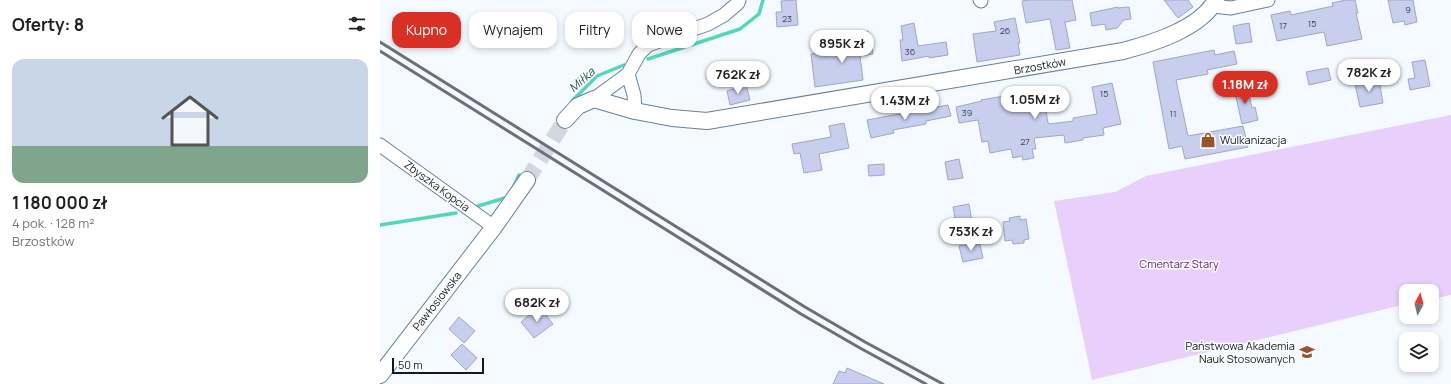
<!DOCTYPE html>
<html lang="pl">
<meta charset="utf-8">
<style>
:root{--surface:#fff;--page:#f6f6f6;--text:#202124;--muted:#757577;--accent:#d93025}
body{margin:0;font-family:Manrope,sans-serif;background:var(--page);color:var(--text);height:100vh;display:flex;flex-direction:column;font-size:15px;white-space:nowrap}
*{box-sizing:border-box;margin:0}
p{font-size:13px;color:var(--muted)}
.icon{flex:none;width:22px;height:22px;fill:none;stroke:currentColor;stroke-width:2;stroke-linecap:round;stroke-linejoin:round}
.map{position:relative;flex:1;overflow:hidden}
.drawer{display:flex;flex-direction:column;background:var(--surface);width:380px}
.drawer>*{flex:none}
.hud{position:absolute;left:12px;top:12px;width:380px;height:36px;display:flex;gap:8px}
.needle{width:26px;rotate:7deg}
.controls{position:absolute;left:1019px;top:284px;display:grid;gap:8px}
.controls a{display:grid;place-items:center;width:40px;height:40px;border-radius:8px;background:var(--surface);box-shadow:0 2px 6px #0003;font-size:20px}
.scale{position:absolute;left:12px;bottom:10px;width:92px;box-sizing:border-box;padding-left:4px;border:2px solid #0e1921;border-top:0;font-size:11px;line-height:14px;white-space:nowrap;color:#0e1921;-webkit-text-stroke:3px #fff;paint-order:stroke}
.price{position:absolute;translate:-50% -34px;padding:0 9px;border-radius:14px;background:#fff;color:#222;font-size:13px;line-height:26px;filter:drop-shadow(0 1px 2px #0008)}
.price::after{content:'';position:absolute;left:50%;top:24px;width:12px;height:9px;margin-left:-6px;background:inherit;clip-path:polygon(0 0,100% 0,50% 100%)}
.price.on{background:var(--accent);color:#fff}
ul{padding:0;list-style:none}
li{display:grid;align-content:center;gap:8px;height:212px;padding:0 12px}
li span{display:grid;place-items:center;height:124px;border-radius:12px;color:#555}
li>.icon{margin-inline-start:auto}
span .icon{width:72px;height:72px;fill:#fffc;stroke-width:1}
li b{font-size:17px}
h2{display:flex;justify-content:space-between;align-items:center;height:48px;padding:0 12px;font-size:17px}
.pill{padding:0 14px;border-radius:12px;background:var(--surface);box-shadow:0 2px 6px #0003;font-size:14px;line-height:36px}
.pill.on{background:var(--accent);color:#fff}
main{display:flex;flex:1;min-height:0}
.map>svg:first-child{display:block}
.green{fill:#e8cffc}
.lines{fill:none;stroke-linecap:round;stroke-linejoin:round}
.stream{stroke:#52d6bd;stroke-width:3.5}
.building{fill:#c8ceee;stroke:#a0a6c5}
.tertiary-tunnel{stroke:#d2d8de;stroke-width:16;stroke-dasharray:16 8;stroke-linecap:butt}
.minor-casing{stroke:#678197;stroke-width:15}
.tertiary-casing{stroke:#678197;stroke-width:18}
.minor{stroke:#fff;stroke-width:13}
.tertiary{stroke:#fff;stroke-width:16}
.rail{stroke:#697279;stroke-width:3}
.labels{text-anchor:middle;stroke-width:3;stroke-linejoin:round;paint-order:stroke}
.number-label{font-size:9px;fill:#3c4654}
.street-label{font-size:11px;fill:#0e1921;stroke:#fff}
.poi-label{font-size:11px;fill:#0e1921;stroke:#fff;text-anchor:start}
.park-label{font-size:11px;fill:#5d237f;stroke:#fff}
.water-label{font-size:12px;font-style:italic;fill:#245a4f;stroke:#fff}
</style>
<main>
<section class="drawer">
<h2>Oferty: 8<svg class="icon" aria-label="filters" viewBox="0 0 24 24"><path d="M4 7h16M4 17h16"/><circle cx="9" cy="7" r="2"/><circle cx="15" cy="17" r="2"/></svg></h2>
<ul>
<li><span style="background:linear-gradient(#c9d6e8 70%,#7fa58c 0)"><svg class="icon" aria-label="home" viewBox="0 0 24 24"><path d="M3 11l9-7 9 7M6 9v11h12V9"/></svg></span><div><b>1 180 000 zł</b><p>4 pok. · 128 m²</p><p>Brzostków</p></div></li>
</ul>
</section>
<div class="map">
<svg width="1071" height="384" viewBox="0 0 1071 384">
<rect width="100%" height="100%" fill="#f4faff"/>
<!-- green -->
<path class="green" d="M1071 115V295L1052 299V291H1026V304L712 380 674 201 735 192 766 176Z"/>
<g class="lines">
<!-- stream -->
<path class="stream" d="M268 59 360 29 379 14 383 0
M192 101 217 76 244 65
M133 188 139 175
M95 207 128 197
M0 225 76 213"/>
</g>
<!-- building -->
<path class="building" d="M416 0 418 25 397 27 396 12H402L401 1Z
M648 0H692L696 20 685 22 690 48 676 50 670 19 646 23 642 1Z
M784 0H808L813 7 798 18Z
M966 0H975L978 13H976L982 39 947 46 944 32 897 41 891 15 910 11 911 15 953 6 952 3Z
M1008 0H1033L1037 22 1025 25 1024 21 1013 23Z
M738 7V8L749 7 751 19 744 20 737 28 726 30 725 24 712 26 710 13Z
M635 18 640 43H638L640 55 597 62 593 34 616 31 614 22Z
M534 23 538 46 566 42 568 55 549 58V56L522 61 520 40H523L521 26Z
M869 23 872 42 856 44 853 26Z
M488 31V34L490 33 493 54 480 56 483 80 435 87 431 54 444 52V56L478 51 475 36 478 35V33Z
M834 50 835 55 854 51 857 64 827 70 828 74 796 80 808 136 863 126 868 147 805 159 802 146 789 149 773 62Z
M1045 60 1050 86 1030 90 1028 79 1035 78 1032 62Z
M948 68 951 80 929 85 926 72Z
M999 79 1003 103 980 107 975 84Z
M732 83 741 124 723 128 724 135 703 138V140L685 143 684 135 654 138 656 149H652L654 158 643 160 642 156 633 158 631 149 610 153 608 141 602 142 598 120 579 123 576 107 602 101 601 100 624 96V97L662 87 668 123 670 124 693 121V118L717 114 712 87Z
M366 85 370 100 350 105 347 91Z
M867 85 872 108 875 107 878 120 862 124 854 88Z
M568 105 571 116 546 121V124L513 130 514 133 491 138 487 120Z
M464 123 469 148 439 154 442 170 424 173 420 153 414 154 412 144 451 137 449 126Z
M579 159 583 178 568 180 565 162Z
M504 164V175L489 176 488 165Z
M589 204 592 222 576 225 573 207Z
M640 216V220L646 219 649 239 644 240V243L633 244 632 240 625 241 623 222 630 221 629 218Z
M596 243V245L600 244 603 258 583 262 579 246Z
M159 307 173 324 154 338 141 322Z
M79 317 95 331 84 343 69 329Z
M82 344 97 358 86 370 71 355Z
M467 368 504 384H453L459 371 465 373Z"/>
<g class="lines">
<!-- tertiary-tunnel -->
<path class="tertiary-tunnel" d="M147 180 185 120"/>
<!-- minor casing -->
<g class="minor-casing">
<path id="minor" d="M600 0 601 1
M833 6 851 8 888 0
M248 74 254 95 255 111
M214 99 248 74 259 54 268 45 328 24 344 15 358 3 359 0
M0 145 114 227"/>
</g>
<!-- tertiary casing -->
<g class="tertiary-casing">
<path id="tertiary" d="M185 120 198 106 214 99 255 111 292 118 327 121 743 51C773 43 820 29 836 0
M0 375 114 227 147 180"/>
</g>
<!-- minor -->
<use href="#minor" class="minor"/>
<!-- tertiary -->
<use href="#tertiary" class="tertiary"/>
<!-- rail -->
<path class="rail" d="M0 42 425 307 485 342 563 384
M0 51 421 314 480 348 546 384"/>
</g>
<!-- icons -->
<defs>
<g id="shop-bare" transform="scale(1.2)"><path d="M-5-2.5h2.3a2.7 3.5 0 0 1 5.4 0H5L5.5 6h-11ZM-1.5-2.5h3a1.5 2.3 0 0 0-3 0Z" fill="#99532a" stroke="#fff" stroke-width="2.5" paint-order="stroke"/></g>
<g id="university-bare" transform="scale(1.2)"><path d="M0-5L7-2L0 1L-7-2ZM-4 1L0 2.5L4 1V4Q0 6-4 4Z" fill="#99532a" stroke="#fff" stroke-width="2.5" paint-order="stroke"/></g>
</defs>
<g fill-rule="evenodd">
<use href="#shop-bare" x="828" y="140"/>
<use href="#university-bare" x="927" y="352"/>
</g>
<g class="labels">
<!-- number labels -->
<g class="number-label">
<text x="1028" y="13">9</text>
<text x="407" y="22">23</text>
<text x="932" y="27">15</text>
<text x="903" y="29">17</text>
<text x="625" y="34">26</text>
<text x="530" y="55">36</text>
<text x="724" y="97">15</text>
<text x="587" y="116">39</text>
<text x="793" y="117">11</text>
<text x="645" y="145">27</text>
</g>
<!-- street labels -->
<g class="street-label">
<text transform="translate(660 66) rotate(-10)" y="4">Brzostków</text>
<text transform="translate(57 186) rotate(36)" y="4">Zbyszka Kopcia</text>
<text transform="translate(57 301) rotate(-52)" y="4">Pawłosiowska</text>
</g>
<!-- poi labels -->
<g class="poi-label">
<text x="840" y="144">Wulkanizacja</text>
<text x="915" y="350" text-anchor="end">Państwowa Akademia<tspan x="915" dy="13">Nauk Stosowanych</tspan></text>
</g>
<!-- park labels -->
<g class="park-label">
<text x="799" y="268">Cmentarz Stary</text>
</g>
<!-- water labels -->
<g class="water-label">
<text transform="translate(202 80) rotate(-42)" y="4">Miłka</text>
</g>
</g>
</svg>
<div class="controls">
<a><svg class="needle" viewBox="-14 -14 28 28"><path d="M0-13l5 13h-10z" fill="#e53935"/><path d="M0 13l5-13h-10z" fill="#757577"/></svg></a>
<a><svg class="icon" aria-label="layers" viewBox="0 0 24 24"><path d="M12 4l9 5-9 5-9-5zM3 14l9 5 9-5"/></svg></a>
</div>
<div class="scale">50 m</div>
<b class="price" style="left:462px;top:64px">895K zł</b>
<b class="price" style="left:989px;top:93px">782K zł</b>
<b class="price" style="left:358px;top:95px">762K zł</b>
<b class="price on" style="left:865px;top:105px">1.18M zł</b>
<b class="price" style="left:655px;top:120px">1.05M zł</b>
<b class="price" style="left:525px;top:121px">1.43M zł</b>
<b class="price" style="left:591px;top:252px">753K zł</b>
<b class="price" style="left:157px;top:323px">682K zł</b>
<div class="hud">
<a class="pill on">Kupno</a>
<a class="pill">Wynajem</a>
<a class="pill">Filtry</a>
<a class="pill">Nowe</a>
</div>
</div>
</main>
